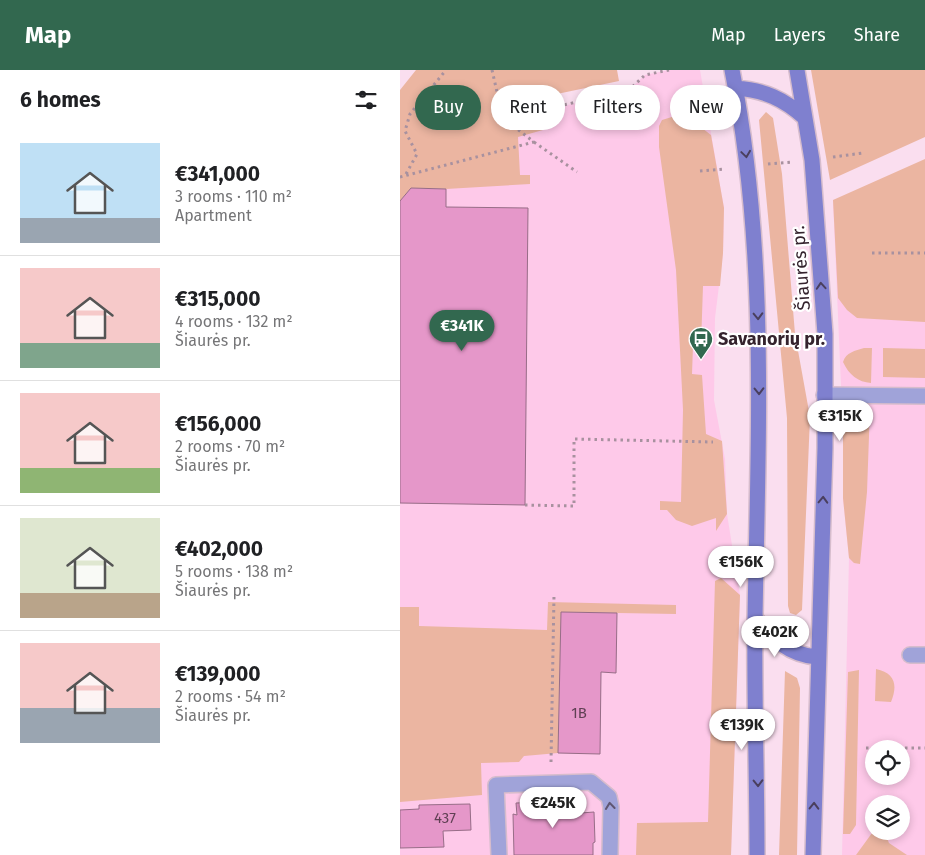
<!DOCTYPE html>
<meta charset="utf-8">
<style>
:root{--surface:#fff;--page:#f6f6f6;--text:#202124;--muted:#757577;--line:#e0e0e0;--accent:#32684f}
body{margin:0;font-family:"Fira Sans",sans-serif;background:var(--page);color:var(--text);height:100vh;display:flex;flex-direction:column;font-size:19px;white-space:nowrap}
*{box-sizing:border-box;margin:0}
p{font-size:16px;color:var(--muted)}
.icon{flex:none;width:28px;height:28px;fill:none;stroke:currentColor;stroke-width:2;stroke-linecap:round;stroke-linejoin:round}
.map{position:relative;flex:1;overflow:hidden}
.panel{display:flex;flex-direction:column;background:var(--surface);width:400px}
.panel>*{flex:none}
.hud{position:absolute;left:15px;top:15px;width:435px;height:45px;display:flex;gap:10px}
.controls{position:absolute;left:465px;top:670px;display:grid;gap:10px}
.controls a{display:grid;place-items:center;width:45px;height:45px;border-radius:50%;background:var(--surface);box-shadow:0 2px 8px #0003;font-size:25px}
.price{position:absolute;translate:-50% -42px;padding:0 11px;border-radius:18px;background:#fff;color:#222;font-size:16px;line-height:32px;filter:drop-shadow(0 1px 2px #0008)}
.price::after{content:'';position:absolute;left:50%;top:30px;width:15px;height:11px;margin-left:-8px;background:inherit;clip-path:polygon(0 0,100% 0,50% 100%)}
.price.on{background:var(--accent);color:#fff}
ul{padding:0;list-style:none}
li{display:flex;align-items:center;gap:15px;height:125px;padding:0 20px}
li+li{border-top:1px solid var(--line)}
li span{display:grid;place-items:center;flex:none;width:140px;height:100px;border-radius:0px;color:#555}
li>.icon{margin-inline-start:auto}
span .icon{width:60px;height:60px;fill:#fffc;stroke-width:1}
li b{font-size:21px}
h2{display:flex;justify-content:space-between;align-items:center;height:60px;padding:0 20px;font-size:21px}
.chip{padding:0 18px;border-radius:22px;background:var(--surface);box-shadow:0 2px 8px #0003;font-size:18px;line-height:45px}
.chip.on{background:var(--accent);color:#fff}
header{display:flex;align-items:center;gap:30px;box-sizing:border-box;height:70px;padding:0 25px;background:var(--accent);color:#fff}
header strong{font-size:24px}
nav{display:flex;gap:28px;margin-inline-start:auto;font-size:18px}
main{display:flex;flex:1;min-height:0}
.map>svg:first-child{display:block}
.built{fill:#fec9e9;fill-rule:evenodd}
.green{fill:#ebb5a1}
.building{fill:#e597c9;stroke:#976d87}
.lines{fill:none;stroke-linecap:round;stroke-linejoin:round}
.service-casing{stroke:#d6bccc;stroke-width:18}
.minor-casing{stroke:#d6bccc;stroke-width:18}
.secondary-casing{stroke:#d6bccc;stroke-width:18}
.path{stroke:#a8919f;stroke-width:3;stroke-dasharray:2.5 4;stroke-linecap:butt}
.service{stroke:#a0a3d9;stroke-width:15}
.minor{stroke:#a0a3d9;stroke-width:15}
.secondary{stroke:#7f80cf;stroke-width:15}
.oneway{stroke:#4a3f5e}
.oneway2{stroke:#5f5672}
.labels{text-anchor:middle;stroke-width:4.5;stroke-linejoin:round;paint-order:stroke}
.number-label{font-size:15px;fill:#604054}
.street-label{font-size:18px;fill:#34232d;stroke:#fff}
.poi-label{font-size:18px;font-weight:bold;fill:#34232d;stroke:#fff;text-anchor:start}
</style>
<header>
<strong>Map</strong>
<nav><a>Map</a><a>Layers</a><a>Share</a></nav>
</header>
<main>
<section class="panel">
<h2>6 homes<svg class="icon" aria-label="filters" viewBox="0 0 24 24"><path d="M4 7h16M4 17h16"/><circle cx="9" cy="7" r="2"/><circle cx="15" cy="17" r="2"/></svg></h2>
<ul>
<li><span style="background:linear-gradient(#bfe0f5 75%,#9aa5b1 0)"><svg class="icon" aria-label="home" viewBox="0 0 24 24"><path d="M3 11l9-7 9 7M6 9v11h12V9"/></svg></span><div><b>€341,000</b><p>3 rooms · 110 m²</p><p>Apartment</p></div></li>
<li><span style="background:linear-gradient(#f6c9c9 75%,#7fa58c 0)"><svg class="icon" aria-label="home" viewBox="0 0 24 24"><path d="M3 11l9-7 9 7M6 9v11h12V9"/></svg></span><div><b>€315,000</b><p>4 rooms · 132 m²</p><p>Šiaurės pr.</p></div></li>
<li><span style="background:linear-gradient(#f6c9c9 75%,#8fb573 0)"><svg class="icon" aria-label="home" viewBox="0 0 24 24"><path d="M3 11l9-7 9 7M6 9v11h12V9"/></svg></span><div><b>€156,000</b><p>2 rooms · 70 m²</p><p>Šiaurės pr.</p></div></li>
<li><span style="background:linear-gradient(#dfe7d0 75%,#b9a48a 0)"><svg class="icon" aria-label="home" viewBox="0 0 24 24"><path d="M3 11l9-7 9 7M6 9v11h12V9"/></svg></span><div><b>€402,000</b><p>5 rooms · 138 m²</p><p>Šiaurės pr.</p></div></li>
<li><span style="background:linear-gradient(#f6c9c9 65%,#9aa5b1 0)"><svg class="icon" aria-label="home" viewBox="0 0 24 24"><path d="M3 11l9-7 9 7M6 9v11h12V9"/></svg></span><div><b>€139,000</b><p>2 rooms · 54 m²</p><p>Šiaurės pr.</p></div></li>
</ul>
</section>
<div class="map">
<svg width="525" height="785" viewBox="0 0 525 785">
<rect width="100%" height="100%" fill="#fadeef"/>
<!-- built -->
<path class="built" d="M269 0H300L324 138 323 183 315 248 314 330 325 389 327 444 340 525 331 785H0V92L21 69 228 21 245 5Z
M525 112V785H442L449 488 443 428V362L433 130ZM474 679H501V706H474ZM474 734H501V761H474Z"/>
<!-- green -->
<path class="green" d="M16 0H217L219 11 104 35 106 49 140 41 143 60 118 67 120 105H130V114L46 119 11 118 0 131V20Z
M411 0H525V67L430 110Z
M366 42 373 48 382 104 395 264 410 347 402 540 396 545 390 543 388 536 387 348 359 50Z
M275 46 289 48 311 65 324 138 323 183 320 216H303L301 275 293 276 292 304 302 305 306 364 322 371 327 444 316 461V448L292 456 276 450 267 440H260V431L281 432 283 340 276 200 259 77V56L262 50Z
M525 89V252L457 248 447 240 438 228 433 130Z
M464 278H472L471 313C458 312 449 305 443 292 446 282 455 281 464 278Z
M483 278 525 279V308L483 307Z
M470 338 467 422 460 494 454 493 449 488 443 428V362L449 351Z
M321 508 340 525 331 785H236L237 753 308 752 315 511Z
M148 532 276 535V544L161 542 158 683 124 686 119 692 81 693 82 725 0 732V537H19V556L147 560Z
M476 599C495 603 498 615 491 632L475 631Z
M459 600 456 755 450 764H443L448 602Z
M385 601 397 608 400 618 397 785H379Z
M473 756 474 761H484L489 773 507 785H456L472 763Z"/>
<!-- building -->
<path class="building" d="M11 118 46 119V137L128 138 125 435 0 433V131Z
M161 542 217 543 216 603 201 602 200 684 158 683Z
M181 731V743L194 742 195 772 193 773V785H114L113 744 117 745 116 733Z
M70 734 71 760 43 761 44 777 0 778V740L19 739V735Z"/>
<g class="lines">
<!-- service casing -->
<g class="service-casing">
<path id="service" d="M510 585H525
M99 785 96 715 191 712 209 727 211 737 210 785"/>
</g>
<!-- minor casing -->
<g class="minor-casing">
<path id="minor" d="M424 325 525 326"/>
</g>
<!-- secondary casing -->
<g class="secondary-casing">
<path id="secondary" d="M332 0C368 181 358 365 355 548 354 627 357 706 357 785
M397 0 412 90 425 264V378L413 785
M336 18C364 20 384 29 405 48
M355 548C373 569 389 585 417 587"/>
</g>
<!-- path -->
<path class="path" d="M92 0 103 48
M134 72 177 102
M433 87 463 83
M368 94 392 92
M300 101 325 99
M6 104 17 84 5 61 10 44 46 0
M0 107 134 72 103 48 228 21 245 5 269 0
M472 183H525
M125 435 174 436V369L313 372
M466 678H525
M151 692 154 525"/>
<!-- service -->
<use href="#service" class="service"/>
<!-- minor -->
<use href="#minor" class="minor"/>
<!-- secondary -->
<use href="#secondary" class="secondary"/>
</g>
<!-- one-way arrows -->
<defs><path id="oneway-chevron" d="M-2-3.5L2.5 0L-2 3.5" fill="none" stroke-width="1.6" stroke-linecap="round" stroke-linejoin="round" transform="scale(1.25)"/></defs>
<g class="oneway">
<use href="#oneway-chevron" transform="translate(346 84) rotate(82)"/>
<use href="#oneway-chevron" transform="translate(421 216) rotate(-94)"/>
<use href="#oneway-chevron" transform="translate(358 246) rotate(88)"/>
<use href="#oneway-chevron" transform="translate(359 321) rotate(89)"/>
<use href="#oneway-chevron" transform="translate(423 430) rotate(-88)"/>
<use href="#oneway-chevron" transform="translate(358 713) rotate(89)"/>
<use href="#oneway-chevron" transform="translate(414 736) rotate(-89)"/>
</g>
<use class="oneway2" href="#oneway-chevron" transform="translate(210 736) rotate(-96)"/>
<!-- icons -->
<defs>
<g id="bus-pin" transform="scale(1.25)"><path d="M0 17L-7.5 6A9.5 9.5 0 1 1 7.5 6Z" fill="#32684f" stroke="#fff"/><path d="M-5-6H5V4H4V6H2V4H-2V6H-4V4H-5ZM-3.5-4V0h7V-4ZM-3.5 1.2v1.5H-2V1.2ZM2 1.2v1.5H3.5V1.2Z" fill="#fff"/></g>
</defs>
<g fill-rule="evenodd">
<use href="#bus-pin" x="301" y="269"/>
</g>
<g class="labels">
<!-- number labels -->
<g class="number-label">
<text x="179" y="648">1B</text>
<text x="45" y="753">437</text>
</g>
<!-- street labels -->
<g class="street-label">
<text transform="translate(401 198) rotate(-94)" y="6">Šiaurės pr.</text>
</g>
<!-- poi labels -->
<g class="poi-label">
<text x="318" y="275">Savanorių pr.</text>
</g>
</g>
</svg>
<div class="controls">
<a><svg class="icon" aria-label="locate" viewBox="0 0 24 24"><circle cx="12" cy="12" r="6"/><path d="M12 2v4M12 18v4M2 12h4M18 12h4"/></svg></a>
<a><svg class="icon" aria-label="layers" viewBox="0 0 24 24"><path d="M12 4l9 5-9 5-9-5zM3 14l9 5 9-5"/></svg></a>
</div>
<b class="price on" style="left:62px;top:282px">€341K</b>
<b class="price" style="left:440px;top:372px">€315K</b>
<b class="price" style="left:341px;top:518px">€156K</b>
<b class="price" style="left:375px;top:588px">€402K</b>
<b class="price" style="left:342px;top:681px">€139K</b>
<b class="price" style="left:153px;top:759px">€245K</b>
<div class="hud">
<a class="chip on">Buy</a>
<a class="chip">Rent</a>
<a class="chip">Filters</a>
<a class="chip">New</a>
</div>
</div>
</main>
